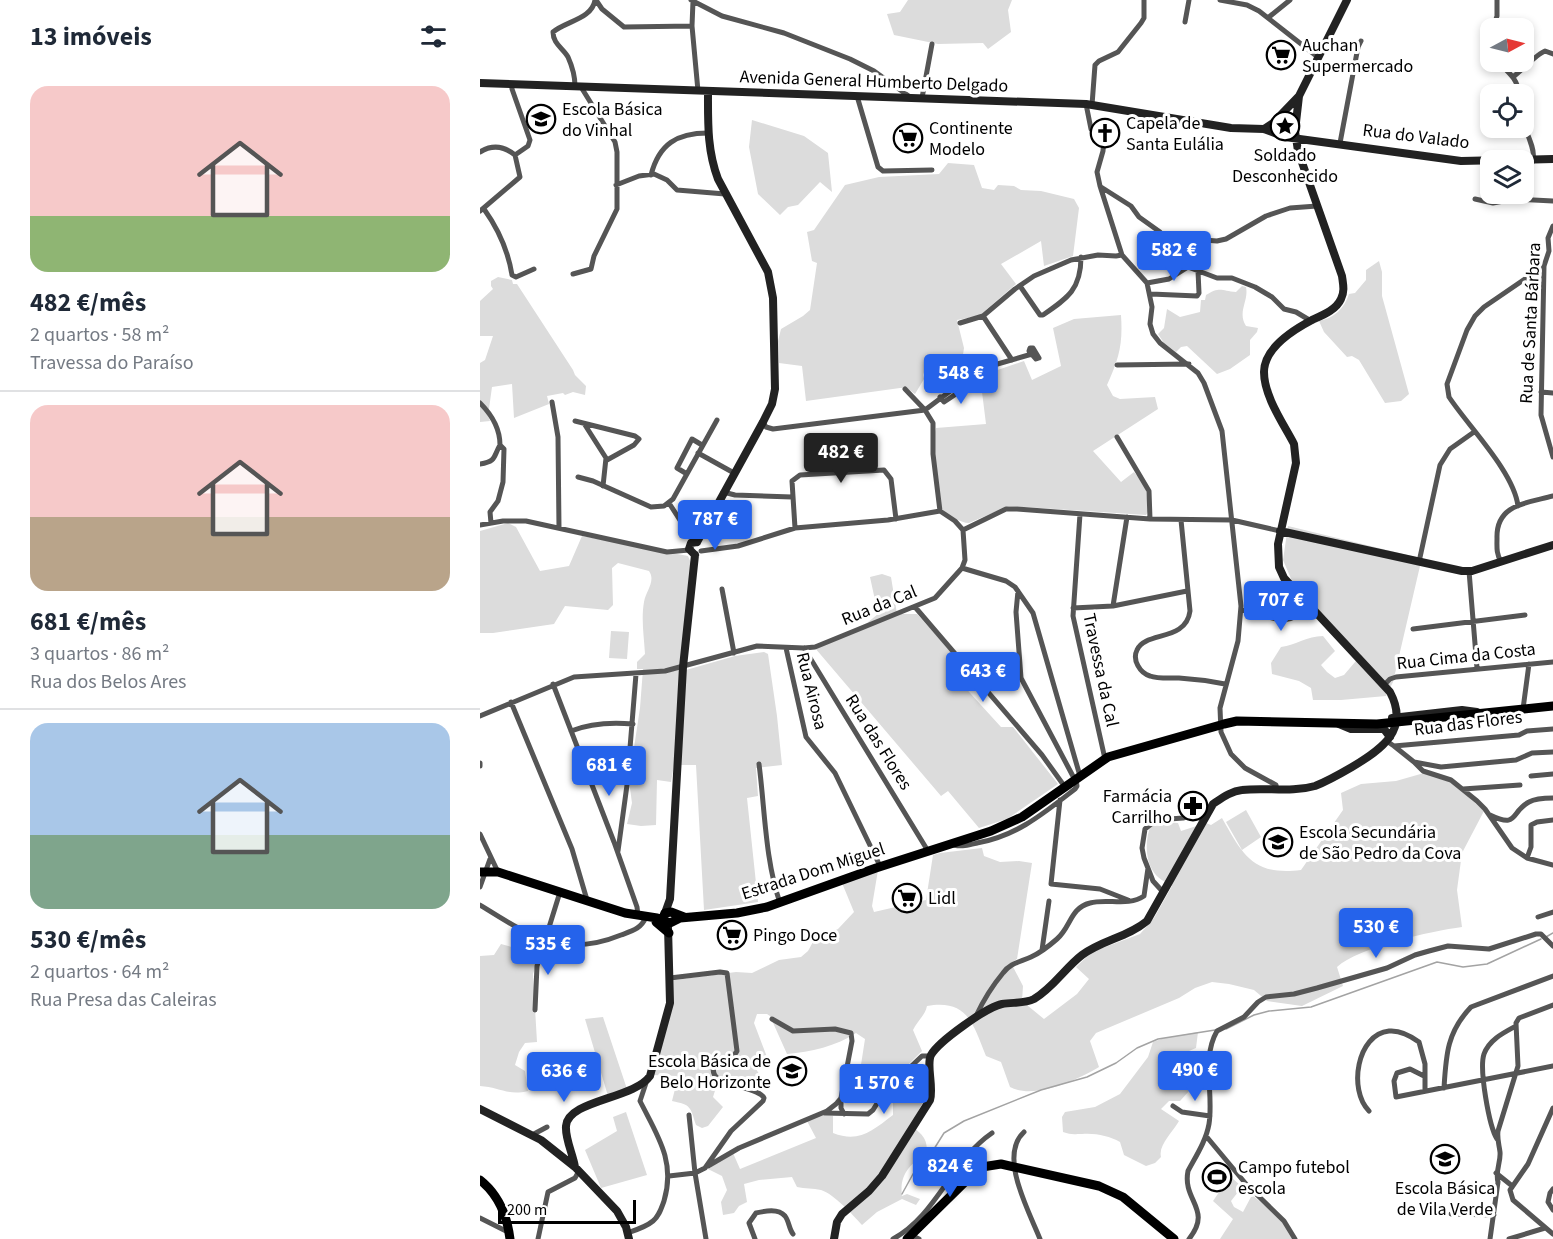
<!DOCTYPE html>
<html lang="pt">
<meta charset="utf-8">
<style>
:root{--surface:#fff;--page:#f2f2f3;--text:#1f2937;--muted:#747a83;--line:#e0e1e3;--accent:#2563eb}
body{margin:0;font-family:"Source Sans 3",sans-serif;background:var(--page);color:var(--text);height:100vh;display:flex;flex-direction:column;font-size:22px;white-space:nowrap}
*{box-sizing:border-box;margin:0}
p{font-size:20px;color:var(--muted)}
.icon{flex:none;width:33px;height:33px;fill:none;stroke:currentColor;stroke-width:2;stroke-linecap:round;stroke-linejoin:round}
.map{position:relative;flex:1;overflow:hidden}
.sheet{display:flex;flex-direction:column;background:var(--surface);width:480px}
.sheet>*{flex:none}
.needle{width:39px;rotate:83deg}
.tools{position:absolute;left:1000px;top:18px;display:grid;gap:12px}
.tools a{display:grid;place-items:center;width:54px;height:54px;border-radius:12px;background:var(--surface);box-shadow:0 3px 9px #0003;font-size:30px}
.scale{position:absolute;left:18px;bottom:15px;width:138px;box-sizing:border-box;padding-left:6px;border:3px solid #000;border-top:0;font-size:16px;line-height:21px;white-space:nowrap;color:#000;-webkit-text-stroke:4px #fff;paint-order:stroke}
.price{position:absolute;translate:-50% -51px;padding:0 14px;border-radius:6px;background:var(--accent);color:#fff;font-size:20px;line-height:39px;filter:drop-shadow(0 2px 3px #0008)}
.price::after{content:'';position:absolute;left:50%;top:36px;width:18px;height:14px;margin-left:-9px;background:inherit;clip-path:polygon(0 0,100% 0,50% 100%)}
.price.active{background:#222;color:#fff}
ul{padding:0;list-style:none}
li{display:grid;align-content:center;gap:12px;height:318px;padding:0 30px}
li+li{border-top:2px solid var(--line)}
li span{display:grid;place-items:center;height:186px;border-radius:18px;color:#555}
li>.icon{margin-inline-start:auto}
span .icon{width:108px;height:108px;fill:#fffc;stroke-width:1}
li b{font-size:26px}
h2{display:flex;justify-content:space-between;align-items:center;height:72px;padding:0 30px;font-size:26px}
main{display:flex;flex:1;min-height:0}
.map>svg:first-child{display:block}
.green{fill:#dcdcdc}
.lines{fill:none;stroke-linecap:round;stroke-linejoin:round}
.stream{stroke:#a3a3a3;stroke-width:1.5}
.street{stroke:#555;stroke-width:5}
.secondary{stroke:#222;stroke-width:8}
.primary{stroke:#000;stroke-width:9}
.labels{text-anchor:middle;stroke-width:6;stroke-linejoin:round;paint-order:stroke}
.poi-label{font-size:18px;fill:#000;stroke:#fff;text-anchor:start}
.street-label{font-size:18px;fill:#000;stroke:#fff}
</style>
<main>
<section class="sheet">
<h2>13 imóveis<svg class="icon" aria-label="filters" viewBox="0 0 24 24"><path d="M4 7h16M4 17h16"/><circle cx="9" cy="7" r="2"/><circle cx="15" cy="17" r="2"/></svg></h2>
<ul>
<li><span style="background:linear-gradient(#f6c9c9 70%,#8fb573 0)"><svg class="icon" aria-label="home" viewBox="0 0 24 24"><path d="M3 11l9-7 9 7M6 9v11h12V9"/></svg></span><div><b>482 €/mês</b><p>2 quartos · 58 m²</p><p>Travessa do Paraíso</p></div></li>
<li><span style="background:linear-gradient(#f6c9c9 60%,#b9a48a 0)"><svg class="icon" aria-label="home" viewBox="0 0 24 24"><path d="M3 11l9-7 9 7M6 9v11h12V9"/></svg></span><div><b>681 €/mês</b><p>3 quartos · 86 m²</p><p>Rua dos Belos Ares</p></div></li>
<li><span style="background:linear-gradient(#a9c7e8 60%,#7fa58c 0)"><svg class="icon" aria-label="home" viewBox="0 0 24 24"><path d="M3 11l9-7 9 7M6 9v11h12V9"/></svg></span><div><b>530 €/mês</b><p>2 quartos · 64 m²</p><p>Rua Presa das Caleiras</p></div></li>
</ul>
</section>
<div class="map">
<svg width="1073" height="1239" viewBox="0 0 1073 1239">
<rect width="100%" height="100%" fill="#fff"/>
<!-- green -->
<path class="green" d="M428 0H532L528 10 531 32 508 49 503 43 458 44 414 35 407 14 420 12Z
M272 120 324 136 348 153 352 192 340 182 318 205 308 207 300 215 278 194 269 147Z
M468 163 494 165 502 188 514 190 518 185 534 186 541 190 561 191 594 199 599 208 593 256 564 266 561 241 521 264 536 284 499 316 477 320 484 348 482 361 460 377 448 360 443 375 444 379 435 394 427 388H420L326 401 322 366 299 363 298 341 301 329 323 316 330 310 337 263 332 261 327 232 334 230 365 185 399 177 459 174Z
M899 261 902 272V296L929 394 921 401 905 403 879 360 872 356 867 357 844 332 839 321C854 318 864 309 869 294L875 293 886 280V270Z
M18 277 32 280 33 284H37L93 370 95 375 106 386 105 395 93 392 85 395 83 393 67 396 69 404 34 418 32 384 12 387 8 416 10 421 0 422V363L5 360 13 336H0V301L13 289 11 286V281Z
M762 286 766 287C769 301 757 312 766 326L778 328 777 332 770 340V355L750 369 737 374 707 346 701 347 696 352 684 343 678 334 684 328 687 309 700 317 720 312 721 300H725L726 295C740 286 742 291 756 292Z
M641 315C643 345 639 358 627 385L633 396 640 399 675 397 678 409 613 451 641 482 654 472 666 486 668 512 666 515 529 506 489 523C480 523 466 514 460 507L453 440 456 428 506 424 500 376 544 361 552 380 581 366 573 328 594 319Z
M28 523 36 527 60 571 89 566 102 536 208 556 211 563 206 670 255 656 284 652 288 654 297 716 302 765 276 768 278 796 267 798 278 902 224 910 216 765H194L191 782 177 780 176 825 161 826 147 824 152 803 149 781 160 708 163 669H157V662L165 654C164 636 161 619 164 602 166 591 176 581 169 571L138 563 132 568 133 605 128 610 85 606 74 624 13 633H0V531Z
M808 526 940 558V566L913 682 906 696 861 700H833L831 688 819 681 792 674 791 663 801 647C816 645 827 636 843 636L855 651 841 665 847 672 855 678 864 675 881 655 812 581 803 560Z
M402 574 411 577 417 614H437L477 658 470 671 521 727H533L578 784 527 819 499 828 468 791 461 796 335 648 387 623 398 614 390 577Z
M131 631 149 632 147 659 129 658Z
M944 773 973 783 1004 811 982 853 977 890 982 927C951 931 879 947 857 967L863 986 822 1006 787 1001 774 990 749 984 732 982 715 988 699 998 616 1033 610 1041 619 1067C597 1080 555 1100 530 1087L521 1062 506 1056C493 1024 488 999 447 1006 445 1016 437 1021 433 1030L442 1051 401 1092 378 1084 385 1039 376 1033C357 1046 330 1052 307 1054L290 1016 287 1014H277L274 1023 287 1057 271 1061 286 1085 285 1088 271 1087 239 1078 233 1097 243 1107 228 1126 222 1128 216 1125C210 1106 211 1105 192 1101L197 1081 196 1076 173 1075 187 1007 188 981 256 972 272 973 299 960 321 957 328 951 334 940 358 929 374 912 362 883 398 870 392 906 394 912 446 900 453 855 460 853 502 848 504 856 520 862 539 861 552 863 537 959 531 963 543 986 542 1001 564 1019 597 994 609 979 596 967 612 952 660 934 674 918 692 886C685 882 677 878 673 871 665 859 665 838 671 825L680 822 698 823 701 831 726 823 731 825 742 818C763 855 773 876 821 870L863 810 861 793 881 784 916 781Z
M766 810 781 837 762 850 746 822Z
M21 944 57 954 58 959 53 974 57 1042 45 1043 39 1052 35 1065 45 1071 48 1091C28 1096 19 1087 0 1086V956L14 955Z
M123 1017 147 1089 128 1096 105 1019Z
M718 1032 716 1048 709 1051V1091L700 1101H689L681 1109 699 1121C693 1132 678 1145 681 1157L675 1163 666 1166 644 1155 640 1142C629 1136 616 1133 602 1134 594 1134 591 1135 583 1132L582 1117 585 1112 615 1107 640 1094 668 1057 673 1042 684 1038Z
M426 1093 445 1098 431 1125C441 1134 447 1137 447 1151 431 1165 419 1173 422 1196L427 1194 440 1199 436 1205 422 1199 397 1212 382 1225C373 1215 354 1194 341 1190 333 1188 325 1189 317 1187L312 1177 279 1180 264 1184 267 1202 259 1206 254 1213 243 1215 241 1202 247 1190 242 1176 228 1169 253 1153 260 1169 336 1138 327 1121 340 1115 353 1116V1133C379 1143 392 1131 413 1115V1102L418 1096Z
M146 1112 167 1175 121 1188 105 1150 137 1131 133 1117Z
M741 1168 745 1182 734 1186 729 1171Z
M750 1176 762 1187 751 1201 754 1207 763 1212 772 1195 804 1221 815 1239H740L753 1219 733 1201Z"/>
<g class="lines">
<!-- stream -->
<path class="stream" d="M1066 937 1073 933
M746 1029 774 1015 789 1011 831 1007 957 962 983 967 1007 964 1061 939
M422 1194 433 1174 449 1157 464 1133 484 1121 561 1090 607 1077 636 1063 657 1048 678 1039 735 1030"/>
<!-- street -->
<path class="street" d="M116 0 122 9 144 27 212 26
M211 0 242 16 304 33 370 59 394 71 430 97
M740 0 767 5 779 11 839 58
M213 1 212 26 218 91
M789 17 810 0
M705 22 709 0
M1013 28 1017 16V0
M1011 34V49
M1018 62C1028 72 1038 79 1039 94
M1033 77C1042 70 1057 54 1065 51L1073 54
M32 85V89L50 140 48 146 35 155
M95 86C95 77 92 66 88 57 83 48 73 44 73 32 86 21 112 19 115 0
M377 96 398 167 403 171 452 170
M442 98 452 44
M606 104 611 129 624 137 623 151 617 172 620 186 642 255 667 283 672 307 670 324 673 334 680 343 718 373 724 383 742 431 761 606 758 641 740 708 741 732 751 754 765 768 796 785 797 790
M612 105 615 65 619 61 638 52 661 23 664 18V0
M1044 125C1056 156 1057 153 1044 184
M860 143 878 47 881 41
M0 152C13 144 24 146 35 155
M171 175C179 144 197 133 228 133
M136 185 159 176 174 174 187 180 197 190 245 194
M621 187 651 206 659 217 680 232 708 267 737 278H752L775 287 792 297 804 309 816 312 831 321
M995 199 1013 203 1034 199 1073 201
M4 209C19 230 28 250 32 275L36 277 54 269
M0 211 40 177 35 155
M1073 226 1068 238 1069 251 1064 266 1061 415 1073 457
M685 237 737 241 746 239 786 216 810 208 837 206
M698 255 704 239
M93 274 111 269 114 256 137 209V152L135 142 101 87
M667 283 689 279 708 267
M540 286 560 315H563C588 298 601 289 601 257
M671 294 717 296 719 293 718 271
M503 316 532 360
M480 323 503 316 535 289 554 276 591 260 618 255 636 256 642 255
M550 348H553L559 358 556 359 549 351Z
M637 365 709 364
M425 389 445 410 453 423V454L460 511
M1061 392 1073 393
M460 397 464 402 482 390 479 384
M72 402 78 437 79 528
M0 403C12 415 20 428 20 445
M95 421 155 436 159 439 154 445 127 460
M283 422 286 427 293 429 445 410 493 374 507 367 552 354
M105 425 126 458 123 486
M637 437 669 491 670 519
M218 453 254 473
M0 464C17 461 13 457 20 445L24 449 23 482 18 501 10 512 11 523
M207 474 197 468 212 439 222 445
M98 477 113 481 171 507 184 506 193 499 237 420
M243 492 255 495 312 497
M189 503 214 542
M1038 506C1034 472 988 426 969 397L967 384 987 330 995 316 1004 307 1064 266
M600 514 593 616 625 759
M701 520 710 611C706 642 665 631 657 650 652 660 660 673 670 676 678 679 690 678 699 678 715 679 730 681 745 684
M0 525 23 521H46L187 552 209 550
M315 528 312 481 320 475 404 470 411 479 416 519
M221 551 258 546 315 528 408 520 460 511 475 521 483 530
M1021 561C1016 554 1017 546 1017 538 1016 504 1047 503 1073 496
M939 562 960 465 970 449 994 432
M482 568 526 581 535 587 553 613 600 776
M989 571 997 668
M242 589 254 653
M538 591 536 612 541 678 595 780
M633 606 647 517
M435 607 562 755 585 787
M593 608 633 606 707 591
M761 610C793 614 802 632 830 606
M933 629 1045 615
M306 648 326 737 355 773 400 866
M324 648 448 851
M73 684 134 842 157 907 158 916
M904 685 910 679 916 677 1073 662
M31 702 92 849 107 900
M1043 709 1049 664
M0 716 94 677 185 671 277 646 324 648 335 647 455 598 482 568 485 560 483 530 526 509H537L670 519 752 520 800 531
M91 731C111 723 131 722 153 724
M908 742 914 746 1039 735 1047 731 1073 729
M914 746 934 762 961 767 1036 760 1052 753 1073 752
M934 762 943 771 971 780 997 801 1005 809 1032 848 1047 858 1073 865
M0 763V766
M279 764C285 810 285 859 300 903
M1051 776 1073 774
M983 789 1040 785
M580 800 571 884 620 889 648 900
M1010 815C1039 829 1030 812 1049 802 1056 798 1065 798 1073 798
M0 834 18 872
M474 845C482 847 489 845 497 843 537 836 564 813 595 789L597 786 596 779
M138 851 147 785 156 674
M1047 858 1051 847V825L1057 822 1073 820
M0 887 10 859
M683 892 673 881 664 858 662 848 665 829 676 820 703 818 727 811
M0 905C50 936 82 959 141 935 152 931 161 929 166 917
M1058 917 1073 912
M562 950 569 901
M190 978 240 972 247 973 257 1051 253 1057 237 1061C218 1088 278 1084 284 1098L283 1101 251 1131 225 1168 215 1173 209 1115
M55 1010 57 966 80 892
M496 1016C503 1001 513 985 523 973 530 963 540 962 551 957 560 953 569 946 577 939 591 927 590 908 610 903 627 898 648 907 664 896L668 868
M944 1076 930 1069 917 1073 914 1081 916 1097 1073 1066
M964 1088C966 1055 967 1032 991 1007L1073 976
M361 1098V1108L364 1114
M693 1106 702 1112 730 1116
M1073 1108 1048 1164 1030 1190 1033 1200 1073 1234
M889 1111C868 1090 877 1034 909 1031 920 1030 931 1036 939 1042L945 1064V1091
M344 1113 388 1114 393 1110 404 1092 442 1056H451
M544 1132C518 1156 549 1211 560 1239
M52 1135 67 1127
M726 1136 766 1184 804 1221 815 1239
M1017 1139C1009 1126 999 1069 1004 1054 1009 1040 1023 1033 1036 1026
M228 1166 259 1148 347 1111 356 1104 361 1098 372 1041 371 1033 355 1029 313 1031 292 1019
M1016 1173 1031 1185
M189 1176 215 1173 226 1239
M1073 1189 1070 1193 1068 1202 1073 1210
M971 1214 1014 1215
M0 1218 28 1232
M147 1233C156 1230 166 1227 173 1221 179 1216 181 1209 184 1201 196 1161 177 1135 160 1101L166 1083
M431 1235 439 1239
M58 1239 68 1192 95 1178 99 1171
M275 1239 269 1223 276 1213C285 1211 298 1208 305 1216 309 1221 309 1229 313 1234
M413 1239C457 1215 471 1161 512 1133
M709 1239C733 1209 702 1201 708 1171 716 1156 726 1141 729 1124 734 1093 721 1059 737 1031L764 1017 778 1002 786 997 814 994 837 988 907 968 935 955 949 951 968 946 1009 949 1056 934H1061L1073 946
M1010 1239 1018 1182C1015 1171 1021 1162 1020 1152 1019 1144 1017 1139 1018 1131L1038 1066 1036 1023 1039 1018 1073 1005
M1029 1239 1065 1228"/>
<!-- secondary -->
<path class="secondary" d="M0 83 606 104 751 128 784 129 805 137 981 161 1073 159
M784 129 793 123 819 96
M800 531 982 571H992L1073 545
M217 542 283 422 292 404 295 389 293 298 288 272 238 179C227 150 228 122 228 91
M215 555 209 549 211 543 217 542
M912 718 982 710 997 712
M859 724 871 729H904L910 737
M185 913 190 899 203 667 215 555
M0 1109 61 1140 95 1167 137 1211 146 1227 149 1239
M95 1167C93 1154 85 1139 86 1126 88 1100 154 1099 170 1076L190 1003 188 927
M354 1239 357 1222 362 1214 389 1191 402 1176 450 1100C454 1087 446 1065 451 1055 459 1041 507 1007 522 1004 533 1002 544 1004 554 999 573 988 585 968 602 955 622 940 648 937 667 921L733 804C742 798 751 791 762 790 786 787 811 793 835 786 848 781 860 774 872 767 902 749 930 730 910 692L804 578 799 567 798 544 816 463 814 444C803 423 784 396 784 372 784 348 813 330 832 320 843 315 856 310 861 299 865 291 863 284 862 276L818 151 815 131 819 96 867 0"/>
<!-- primary -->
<path class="primary" d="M0 872H18L145 913 177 918 185 921
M204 917 191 912 185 913 183 918 185 921 190 923 200 918 257 913 287 907 396 868 511 831 542 817 628 757 744 724 757 721 897 724 1073 706
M176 922 189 933
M0 1180C19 1195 27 1215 30 1239
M427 1239 494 1173 502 1167 521 1164 619 1186 643 1197 694 1239"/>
</g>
<!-- icons -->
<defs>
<g id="supermarket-ring" transform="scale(1.5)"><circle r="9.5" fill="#fff" stroke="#000" stroke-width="1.5"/><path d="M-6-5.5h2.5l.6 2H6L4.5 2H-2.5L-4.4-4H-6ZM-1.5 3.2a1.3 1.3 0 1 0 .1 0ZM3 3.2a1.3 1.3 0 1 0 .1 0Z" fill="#000"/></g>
<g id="school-ring" transform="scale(1.5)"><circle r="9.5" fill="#fff" stroke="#000" stroke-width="1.5"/><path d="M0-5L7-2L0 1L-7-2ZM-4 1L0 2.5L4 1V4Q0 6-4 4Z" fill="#000"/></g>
<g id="sight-ring" transform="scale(1.5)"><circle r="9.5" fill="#fff" stroke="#000" stroke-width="1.5"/><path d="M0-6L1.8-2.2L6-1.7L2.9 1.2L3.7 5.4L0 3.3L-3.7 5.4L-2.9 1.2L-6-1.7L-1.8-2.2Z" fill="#000"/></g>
<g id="church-ring" transform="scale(1.5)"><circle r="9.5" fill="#fff" stroke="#000" stroke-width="1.5"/><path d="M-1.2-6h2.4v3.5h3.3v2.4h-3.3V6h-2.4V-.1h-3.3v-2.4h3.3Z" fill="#000"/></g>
<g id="pharmacy-ring" transform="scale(1.5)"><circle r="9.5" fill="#fff" stroke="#000" stroke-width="1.5"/><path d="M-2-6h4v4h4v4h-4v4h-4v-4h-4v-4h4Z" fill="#000"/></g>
<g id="stadium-ring" transform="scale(1.5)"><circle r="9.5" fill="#fff" stroke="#000" stroke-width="1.5"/><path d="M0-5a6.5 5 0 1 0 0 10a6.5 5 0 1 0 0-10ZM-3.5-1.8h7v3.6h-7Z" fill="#000"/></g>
</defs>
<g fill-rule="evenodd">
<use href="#supermarket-ring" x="801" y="55"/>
<use href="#school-ring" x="61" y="119"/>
<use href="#sight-ring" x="805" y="126"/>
<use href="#church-ring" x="625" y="133"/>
<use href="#supermarket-ring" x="428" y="138"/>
<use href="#pharmacy-ring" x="713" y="806"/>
<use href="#school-ring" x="798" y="842"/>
<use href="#supermarket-ring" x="427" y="898"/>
<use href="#supermarket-ring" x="252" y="935"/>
<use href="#school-ring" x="312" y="1071"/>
<use href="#school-ring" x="965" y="1159"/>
<use href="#stadium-ring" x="737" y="1177"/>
</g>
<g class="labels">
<!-- poi labels -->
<g class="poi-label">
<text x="822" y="51">Auchan<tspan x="822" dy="21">Supermercado</tspan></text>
<text x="82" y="115">Escola Básica<tspan x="82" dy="21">do Vinhal</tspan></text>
<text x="646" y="129">Capela de<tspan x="646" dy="21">Santa Eulália</tspan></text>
<text x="449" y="134">Continente<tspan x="449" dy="21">Modelo</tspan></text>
<text x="805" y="161" text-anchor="middle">Soldado<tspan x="805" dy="21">Desconhecido</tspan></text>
<text x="692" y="802" text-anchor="end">Farmácia<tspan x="692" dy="21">Carrilho</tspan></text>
<text x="819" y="838">Escola Secundária<tspan x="819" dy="21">de São Pedro da Cova</tspan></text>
<text x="448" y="904">Lidl</text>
<text x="273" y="941">Pingo Doce</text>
<text x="291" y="1067" text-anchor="end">Escola Básica de<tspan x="291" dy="21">Belo Horizonte</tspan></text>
<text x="758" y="1173">Campo futebol<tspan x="758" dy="21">escola</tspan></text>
<text x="965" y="1194" text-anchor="middle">Escola Básica<tspan x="965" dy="21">de Vila Verde</tspan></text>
</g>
<!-- street labels -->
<g class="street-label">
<text transform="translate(394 81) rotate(2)" y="6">Avenida General Humberto Delgado</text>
<text transform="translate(936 136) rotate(7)" y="6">Rua do Valado</text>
<text transform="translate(1050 323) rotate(-87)" y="6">Rua de Santa Bárbara</text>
<text transform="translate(399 605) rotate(-22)" y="6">Rua da Cal</text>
<text transform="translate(986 656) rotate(-6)" y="6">Rua Cima da Costa</text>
<text transform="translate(621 670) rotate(78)" y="6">Travessa da Cal</text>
<text transform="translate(332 691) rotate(76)" y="6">Rua Airosa</text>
<text transform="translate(988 723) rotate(-7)" y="6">Rua das Flores</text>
<text transform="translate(399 742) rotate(58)" y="6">Rua das Flores</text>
<text transform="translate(333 871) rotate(-18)" y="6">Estrada Dom Miguel</text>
</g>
</g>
</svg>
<div class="tools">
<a><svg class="needle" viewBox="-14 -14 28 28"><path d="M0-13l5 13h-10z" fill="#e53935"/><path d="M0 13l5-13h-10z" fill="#747a83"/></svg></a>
<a><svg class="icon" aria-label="locate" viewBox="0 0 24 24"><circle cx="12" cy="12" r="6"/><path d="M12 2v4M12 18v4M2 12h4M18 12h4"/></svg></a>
<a><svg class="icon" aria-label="layers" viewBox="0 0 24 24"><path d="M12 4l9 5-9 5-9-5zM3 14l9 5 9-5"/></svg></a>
</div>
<div class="scale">200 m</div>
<b class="price" style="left:694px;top:282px">582 €</b>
<b class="price" style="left:481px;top:405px">548 €</b>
<b class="price active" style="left:361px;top:484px">482 €</b>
<b class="price" style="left:235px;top:551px">787 €</b>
<b class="price" style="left:801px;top:632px">707 €</b>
<b class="price" style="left:503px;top:703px">643 €</b>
<b class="price" style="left:129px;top:797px">681 €</b>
<b class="price" style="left:896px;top:959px">530 €</b>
<b class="price" style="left:68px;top:976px">535 €</b>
<b class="price" style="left:715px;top:1102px">490 €</b>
<b class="price" style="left:84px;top:1103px">636 €</b>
<b class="price" style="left:404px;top:1115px">1 570 €</b>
<b class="price" style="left:470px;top:1198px">824 €</b>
</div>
</main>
